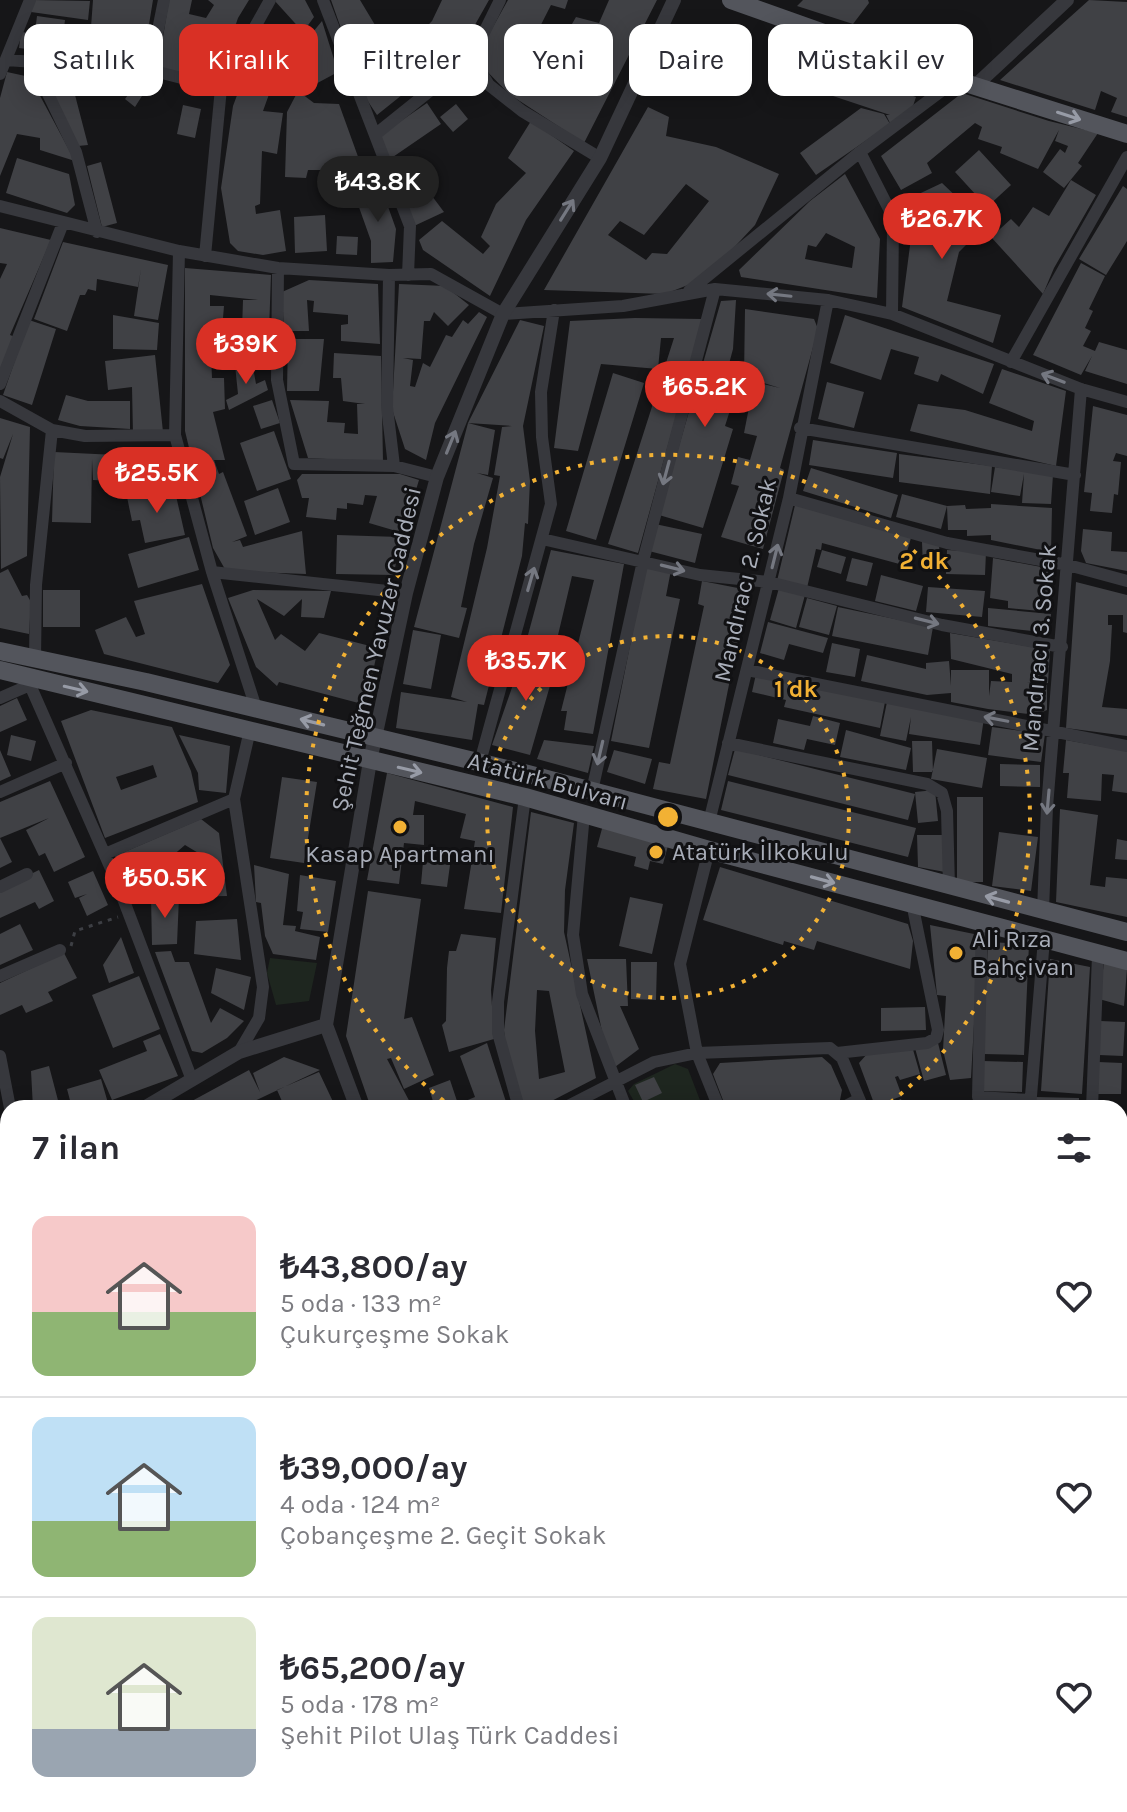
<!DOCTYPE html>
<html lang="tr">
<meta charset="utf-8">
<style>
:root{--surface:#fff;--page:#f2f2f3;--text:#2b2b33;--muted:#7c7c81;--line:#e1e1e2;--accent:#d93025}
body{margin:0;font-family:Karla,sans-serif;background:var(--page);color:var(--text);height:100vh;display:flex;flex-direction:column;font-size:30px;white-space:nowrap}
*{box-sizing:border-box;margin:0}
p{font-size:26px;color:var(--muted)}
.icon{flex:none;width:44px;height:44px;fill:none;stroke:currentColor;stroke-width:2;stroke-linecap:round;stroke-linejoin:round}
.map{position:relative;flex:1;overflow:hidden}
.sheet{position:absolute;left:0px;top:1100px;width:1128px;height:712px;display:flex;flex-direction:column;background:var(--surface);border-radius:24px 24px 0 0;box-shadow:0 4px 20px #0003}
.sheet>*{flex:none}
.hud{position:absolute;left:24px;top:24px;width:1080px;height:72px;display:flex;gap:16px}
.price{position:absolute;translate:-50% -68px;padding:0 18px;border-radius:28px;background:var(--accent);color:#fff;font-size:26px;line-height:52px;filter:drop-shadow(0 2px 4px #0008)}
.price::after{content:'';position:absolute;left:50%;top:48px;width:24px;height:18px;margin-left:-12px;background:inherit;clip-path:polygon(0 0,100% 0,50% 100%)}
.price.current{background:#222;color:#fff}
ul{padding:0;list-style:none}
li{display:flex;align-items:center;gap:24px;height:200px;padding:0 32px}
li+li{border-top:2px solid var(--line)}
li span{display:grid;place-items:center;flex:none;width:224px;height:160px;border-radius:16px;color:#555}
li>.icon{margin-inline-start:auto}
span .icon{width:96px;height:96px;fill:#fffc;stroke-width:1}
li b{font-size:34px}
h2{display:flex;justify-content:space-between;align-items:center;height:96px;padding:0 32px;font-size:34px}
.chip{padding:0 28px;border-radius:16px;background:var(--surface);box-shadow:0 4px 20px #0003;font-size:28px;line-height:72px}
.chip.current{background:var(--accent);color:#fff}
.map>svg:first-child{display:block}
.built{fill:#222225}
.green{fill:#1e261f}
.building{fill:#404145;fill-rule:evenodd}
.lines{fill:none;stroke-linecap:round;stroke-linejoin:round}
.path{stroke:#3d3f44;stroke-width:3;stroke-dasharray:4 6;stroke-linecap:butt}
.minor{stroke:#37383d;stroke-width:12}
.tertiary{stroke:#37383d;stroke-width:14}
.primary{stroke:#53555c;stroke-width:18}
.oneway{stroke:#979ba6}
.oneway2{stroke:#757881}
.ring{fill:none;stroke:#f2b134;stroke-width:4;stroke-dasharray:4 8}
.poi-dot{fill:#f2b134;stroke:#111113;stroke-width:3}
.labels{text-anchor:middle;stroke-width:6;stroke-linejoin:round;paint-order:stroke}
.street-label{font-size:24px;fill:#a8adb8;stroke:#111113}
.poi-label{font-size:24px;fill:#a8adb8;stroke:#111113;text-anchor:start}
.centre{fill:#f2b134;stroke:#111113;stroke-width:4}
.ring-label{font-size:24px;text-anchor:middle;font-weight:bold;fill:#f2b134;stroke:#111113;stroke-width:6;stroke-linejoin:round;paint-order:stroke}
</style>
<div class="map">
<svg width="1127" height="1812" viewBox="0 0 1127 1812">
<rect width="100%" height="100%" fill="#161618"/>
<!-- built -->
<path class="built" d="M30 1804H176L159 1812H25Z"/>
<!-- green -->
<path class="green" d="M270 958 317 963 309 1001 276 1005 267 973Z
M675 1064 688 1069 703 1108H638L628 1091 634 1084Z"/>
<!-- building -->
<path class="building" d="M33 0 90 1 88 20 31 12Z
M93 0H153L142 67 90 62 91 39 113 43 115 31 91 27Z
M169 0H192L189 14 206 18 214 5 208 0H249L238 18 216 82 158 68Z
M274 0H305L314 17 303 32Z
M331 0H360L393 55 391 63 432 21 442 0H489L463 46 377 115 365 97Z
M508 0H568L565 9 551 5 522 62 526 67 533 60 548 71 543 78 558 91 575 60 557 50 576 17 599 23 609 0H657L584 143 509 94 475 59Z
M803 0H868L869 3 853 24 797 6Z
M1089 0 1127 2V117L1111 112 1117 98 1101 91 1095 110 1000 80Z
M37 16 65 20 63 36 35 32Z
M322 21 338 72 310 87 299 49Z
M272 29 299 49 293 77 277 72 263 111 283 113 277 154 262 151 260 204 255 206 256 214 280 210 286 251 263 255 238 251 230 243 221 188 233 106 261 31 268 34Z
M21 32 51 35 49 52 19 48Z
M91 68 95 92 75 95 88 145 78 146 49 85 71 77 74 88 71 70Z
M837 69 916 97 912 109 890 123 886 115H890L830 95Z
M7 72 30 77 75 161 40 150V138L17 134 0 176V98Z
M138 81 147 88 135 107 125 99Z
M298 91 314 103 339 104 365 176 339 187 333 170H308L306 178 285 177 287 112Z
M962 93 1049 121 1098 133 1078 163 1082 166 1064 188 1043 172 1060 149 1065 153 1068 146 1055 141 1059 130 1038 169 1000 153 1002 147 978 139 982 127 975 123 927 163 932 173 901 190 881 156Z
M427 103 441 124 390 159 379 136Z
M456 104 468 119 453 132 440 117Z
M183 105 201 109 195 138 177 134Z
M648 107 669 117 666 136 716 147 779 174 755 225 727 255 693 283 665 294 544 290ZM686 184 709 201 667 254 652 253 646 260 608 235 620 221 644 235Z
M861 108 884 114 890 124 816 175 800 153Z
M531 121 574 151 526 220 490 296 423 250 419 240 442 221 483 254 490 246 481 237 496 204 526 173 508 158Z
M979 150 1011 185 987 207 955 172Z
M17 158 69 174 75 205 67 213 6 193Z
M101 162 117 223 102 227 87 166Z
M845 174 880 239 877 298 741 277 739 270 810 201ZM826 233 855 247 852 268 805 259 808 245 816 247Z
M420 180 444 212 414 226 400 192Z
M1071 180 1096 195 1054 268 1043 294 991 237 1011 219 1019 227 1033 207 1049 216Z
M942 183 986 225 959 252 947 301 1001 315 993 343 902 307 911 238 906 200Z
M380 184 396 229 393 262 371 263V241L355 196Z
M1123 186 1127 189V241L1106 275 1079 259Z
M325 215 327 251 295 253 294 217Z
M0 228 51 240 10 335 15 337 0 373V279L7 264 0 263Z
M337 236 358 237 357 255 336 254Z
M63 242 168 265 158 320 134 316 141 269 138 287 97 279 96 291 88 289 85 295H80L67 331 34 319Z
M1081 263 1105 276 1089 309 1093 311 1085 328 1091 331 1083 346 1095 351 1099 342 1127 350V384L1085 371 1092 356 1081 375 1033 355Z
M185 268 271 275 268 359H241L243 300H258L210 295V306H224L220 354H211L212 378H224L225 409 213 412 225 460H214L219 474 223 472 247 536 232 542 240 540 243 547 302 531 306 574 226 571 213 548 185 431Z
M309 280 378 284 380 344 341 341V325L348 324V315L313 312 314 301 307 300 309 331H284L282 292Z
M399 284 445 286 469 305 448 326 434 312 430 321H424L421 359 403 358 413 360 410 386 415 387 423 363 430 367 446 335 452 337 463 320 468 324 479 312 487 317 435 423 426 460 405 449 392 409Z
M736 300 733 349 726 375 740 379 725 426 733 429 703 528 659 515 721 301Z
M745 309 814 319 818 329 780 468 784 470 763 549 721 537 739 486 731 484 738 457 750 460 757 436 744 433 754 382 780 388 744 377Z
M113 315 159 323 157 350 113 349Z
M845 315 994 364 983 394 941 374 938 382 914 374 919 357 891 349 881 380 830 363Z
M635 318 703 319 638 553 608 544 674 338H661L658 369 601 364 578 451 554 448 570 321Z
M29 320 56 329 32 405 3 395Z
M520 320 544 326 523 426 530 481 528 524 525 523 522 556 484 705 478 704 472 740 396 728 401 692 467 702 451 697 487 548 500 476 494 475 502 427 512 426 468 423Z
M288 339H324L319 391H287Z
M334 353 381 356 383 462 308 458 290 400 329 401 327 422 345 423 344 433 358 434 357 404H365L343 401 341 378H333Z
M155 355 163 432 133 435 132 387 108 390 105 361Z
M252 362 256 384 265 380 268 390 229 410 226 400 238 394 235 365Z
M1002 369 1066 391 1056 466 910 431 918 404 965 410 1032 431 1034 421 989 403Z
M613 373 644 383 596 540 566 531Z
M827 382 864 392 854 428 818 419Z
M66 395 88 401H130V429L80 426 58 420Z
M272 400 280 423 261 429 253 406Z
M1093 406 1127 415V456L1116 453 1113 461 1121 462 1118 495 1114 494 1112 513 1090 511 1092 493 1084 492Z
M0 418 30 427 27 556 1 569 0 477 13 434 3 459 0 458Z
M468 423 495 430 488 475 477 473 493 478 474 544 461 607 467 608 459 638 414 627Z
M274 431 291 479 257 491 240 443Z
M813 440 897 453 893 478 809 465Z
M164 451 173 487H145L136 476V482L118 483 117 455Z
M54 452 116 455 115 481 93 480 92 459 91 523 52 522Z
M899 454 992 466 990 494 899 482Z
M995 467 1053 475 1051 504 1022 503 1024 474 1020 496 991 492Z
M811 468 898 495 891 518 803 491Z
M302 474H400L419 480 403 533 369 523 377 496 365 495 363 505 347 503V509L337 508 336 520 306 517 309 498H302L297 480Z
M174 487 185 535 145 543 140 520 132 521 127 497Z
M278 488 290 522 255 535 244 501Z
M902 494 947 506 965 505 966 509 991 508V504L1052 508 1051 552 991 540V535L967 536V530H948L947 506 941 529 896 517Z
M795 505 911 538 903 565 822 543 821 550 816 549 807 588 777 581Z
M655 524 702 534 695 563 649 551Z
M1083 529 1112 532 1111 551 1127 552V571L1086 563 1081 551Z
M337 535 400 537 394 575 336 574Z
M189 537 199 570 138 588 128 554Z
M922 542H939L940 567 923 568Z
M551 550 624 564 593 734 564 730 567 711H561L594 580 572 576 554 652 525 646Z
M822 550 846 557 841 574 817 567Z
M947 550 986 552 985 575 946 574Z
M852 558 873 563 867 586 846 581Z
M993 558 1052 569 1051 612 1008 608V601L990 598Z
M646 565 671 570 666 596 680 599 649 748 611 741Z
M8 569 22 596 27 595 31 602 29 634 0 628V573Z
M881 575 923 586 916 611 875 601Z
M702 581 748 590 706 799 653 789 659 762 670 764 704 606 698 604Z
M1076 582 1127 595V633L1123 632V615H1108V625H1112L1110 661 1102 707 1127 709V736L1066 728Z
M202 584 230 665 218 683 104 654 95 630 126 617 136 637 145 634 134 601Z
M928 587 985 591 982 617 926 612Z
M779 588 805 595 796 628 770 620Z
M43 590H80V627H43Z
M253 590 331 591 324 618 301 617 302 599 284 616 257 599 275 640 281 634 305 651 319 633 378 648 366 705 279 682 277 686 256 667 228 598Z
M807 598 837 606 829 635 799 627Z
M838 607 933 627 928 655 832 636Z
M988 608 1051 614 1050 633 988 626Z
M768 622 828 638 823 653 789 644 784 660 760 653Z
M413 630 441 635 431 689 403 684Z
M950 633 1050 650 1048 683 1027 682 1047 685V710L1036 715 988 709 951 702V693L927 695 861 681 867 655 926 669V663L949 661 951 686V670H989V696L991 681 1012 682V674L951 659Z
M832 643 860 649 855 677 826 672Z
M525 650 558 658 530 755 492 745Z
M756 674 885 702 880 728 784 707 786 700 752 692Z
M17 698 27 720 0 732V706Z
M887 702 984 718 980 745 909 734 911 717 906 741 880 736Z
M91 710 172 727 191 771 198 802 105 838 61 721ZM153 765 157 777 121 790 116 777Z
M813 716 840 723 835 745 807 739 804 750 773 743 778 719 810 726Z
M992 727 1045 734 1041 762 988 755Z
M846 730 911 748 906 770 840 757Z
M11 735 36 741 31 761 7 755Z
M179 735 230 746 226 793 199 790 198 773Z
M544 740 594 746 588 773 537 759Z
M1066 740 1127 751V793L1112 791 1114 775 1102 774 1101 801 1067 798 1069 773H1063Z
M912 741H932L933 772H913Z
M735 749 915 794 908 820 728 775Z
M937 749 987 758 982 788 931 779Z
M0 750 11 776 0 781Z
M614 750 652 759 645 784 607 772Z
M1000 764 1040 765V787L1000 786Z
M387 773 513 807 501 913 464 909 475 841 460 838 466 814 415 801 413 815H424V845L404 843 399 884 367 880Z
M282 777 317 782 304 863 270 858Z
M50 781 85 857 54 872 45 853 39 856 26 830 49 818 0 838 12 862 0 868V802Z
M728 781 916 828 908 857 721 810Z
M935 790 938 821 918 823 915 792Z
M957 797H983V882H957Z
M1060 809 1098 815 1090 885 1105 887 1106 877 1127 879V917L1056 902Z
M531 812 574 823 565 890 564 932 596 1078 538 1108H525L506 1054 504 1030ZM537 990 549 991 565 1072 539 1079 535 1031Z
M201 819 219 833 227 896 182 897 181 874 202 873 200 854 185 845 157 869 154 875 157 886 148 898 137 902 115 856Z
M603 825 669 842 663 864 650 861 648 870 634 866 636 857 597 847Z
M999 832 1038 837 1031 891 992 886Z
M917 835H944L945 872 918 867Z
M1117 839 1127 841V860L1115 859Z
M423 862 450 865 447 887 421 884Z
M254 865 289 874 283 925 296 926 295 931 320 937 316 960 273 954 265 936 261 903 256 902Z
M720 867 908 924 913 941 910 969 817 941 814 950 784 941 783 945 703 920Z
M39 870 54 901 39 909 35 902 0 918V889Z
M93 871 108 905 87 916 79 898 87 894 75 898 68 882Z
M300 875 336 881 328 932 300 929 303 912 297 911Z
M368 891 421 899 404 1019 412 1017 434 1075 404 1089 391 1058 387 1059 413 1108H371L346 1036Z
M151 897H179L177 944 152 945Z
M630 897 663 904 652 954 619 946Z
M237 919 241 960 194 954 196 921Z
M20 924 33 950 0 965V934Z
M930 925 979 935 971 1078 950 1080 943 1050 946 996 937 995Z
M461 934 496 938 491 990 494 1039 449 1052 442 1025 446 1021 447 968 449 951H456Z
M121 937 134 973 109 983 103 965Z
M988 942 1029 944 1024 1055 983 1054Z
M171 951 175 962H189L211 1023 220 1008 244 1021 227 1038 202 1053 192 1051 155 952Z
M64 953 77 978 48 992 53 1001 26 1013 22 1005 0 1015V983Z
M587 959H626L628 1006H620L639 1049 615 1067 604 1041Z
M1050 959 1090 967 1082 1094 1041 1091Z
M631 962H657L656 1000 631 999Z
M1104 963 1127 969 1124 1006 1099 999Z
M216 968 251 977 244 1010 211 993Z
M139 976 160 1029 113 1048 92 995Z
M925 1007 926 1030 881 1031V1008Z
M1100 1021 1125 1022 1123 1056 1099 1055Z
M160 1034 178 1076 112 1100 99 1070 147 1051 143 1041Z
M487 1043 508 1108H435L429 1088 450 1080 458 1104 475 1097 460 1056Z
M938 1043 946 1075 924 1081 915 1048Z
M912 1046 920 1074 900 1080 898 1076 895 1077 902 1096 875 1106 859 1063 867 1054Z
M284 1057 320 1070 240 1108H179L249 1070 260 1092 253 1073Z
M822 1057 831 1065 842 1090 840 1100 825 1108H726L713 1074 720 1063Z
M983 1061 1023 1062 1022 1092 982 1091Z
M1098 1062 1122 1063 1121 1094H1097Z
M49 1066 60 1108H33L31 1071Z
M319 1072 336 1108H285L277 1090Z
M654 1077 662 1093 643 1102 635 1085Z
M101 1079 108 1103 72 1108 67 1089Z
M1035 1097 1079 1098V1108H1034Z
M901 1099 904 1108H879Z
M1021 1102V1108H960V1104Z
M1120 1115H1124V1140H1120Z
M1120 1156H1127V1265H1120Z
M8 1278V1364L0 1369V1282Z
M1120 1292H1127V1332L1120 1331Z
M1120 1352H1127V1382H1120Z
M2 1395 8 1406V1443L0 1428Z
M1120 1400H1127V1435H1120Z
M1120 1468H1127V1498H1120Z
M1120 1522H1127V1556H1120Z
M1120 1581H1127V1614H1120Z
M8 1582V1615L0 1620V1587Z
M8 1643V1694L0 1679V1647Z
M1120 1646H1124V1672H1120Z
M1120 1694H1127V1726H1120Z
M1120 1753H1127V1787H1120Z
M259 1804H264L268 1812H242Z
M314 1804H356L360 1812H317Z
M357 1804H380L364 1812Z
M420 1804H472L475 1812H424Z
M518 1804H530L534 1812H501Z
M531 1804H558L541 1812H535Z
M631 1804H675L679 1812H617Z
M714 1804H770L773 1812H717Z
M816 1804H838L842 1812H810L818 1808Z
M860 1804H885L886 1807 863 1812Z
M1009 1804H1046V1812H1011Z
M1063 1808H1104V1812H1063Z"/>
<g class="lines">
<!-- path -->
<path class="path" d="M71 946 75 931 118 917"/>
<!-- minor -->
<path class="minor" d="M323 0 410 226 408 275
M472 57 489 85 522 111 600 158
M6 60 150 70 221 88
M33 63 76 152 97 232
M150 70 164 0
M0 74 30 0
M376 134 472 57 500 0
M860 152 889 209 893 225 892 314
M0 206 179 251 278 268 389 275 431 274 503 314 623 306 715 289 828 300 892 314 1081 389 1127 402
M179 251 175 435 212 572 256 708
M205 256 221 88 270 0
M278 268 277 380 294 464 394 466 437 477
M389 275 387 407 394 466
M689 291 860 152 956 80
M1011 362 1127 157
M0 384 63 223
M0 401 52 430 85 436 175 435
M800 428 1075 475
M789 498 947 543 1068 565 1127 581
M542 539 700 575 769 582 942 625 1062 647
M212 572 406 593
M35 659 36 585 52 430
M747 670 1127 746
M38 680 30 685 116 880 192 1080
M0 698 30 685
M728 743 927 784 942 793 947 811 949 887
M480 762 551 504 542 437 541 392 554 310
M592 791 643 561 715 289
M0 792 66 763
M584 814 573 935 582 994 626 1108
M709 822 789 498 828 300
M709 850 680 964 697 1053 719 1108
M105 854 234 799
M0 887 27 874
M1043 911 1047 807 1081 389
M982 920 978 1097 1030 1100
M0 976 60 950
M239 1052 259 1018 263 987 234 799 250 730
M837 1053 927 1043 936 1038 938 1030 912 903
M0 1056 10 1108
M519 1108 498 1033V1002L525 797
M564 1108 654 1062 697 1053 830 1048 842 1058 863 1108
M842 1108 859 1099
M1030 1108 1044 939
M1092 1108 1098 955
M1120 1153H1127
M1120 1279H1127
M1120 1347H1127
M0 1387 8 1382
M1120 1392H1127
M1120 1512H1127
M0 1565 8 1561
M1120 1638H1127
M0 1701 8 1715
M1120 1746H1127
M0 1753 8 1746
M489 1804 492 1812
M781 1804 784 1812
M851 1804 854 1812
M926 1804 930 1812
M997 1804 1000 1812
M193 1812 210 1804
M585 1812 601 1804
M963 1812 985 1804
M1055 1812V1804"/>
<!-- tertiary -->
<path class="tertiary" d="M975 86 1067 0
M144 1108 239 1052 326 1025
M357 1108 326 1025 370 761 406 593 437 477 503 314 600 158 674 0
M0 1150 8 1151
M3 1195 8 1204
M287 1804 290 1812
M694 1804 698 1812"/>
<!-- primary -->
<path class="primary" d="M731 0 956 80 1127 134
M0 651 146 682 528 774 1127 932
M0 670 525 797 709 850 1127 961"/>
</g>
<!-- one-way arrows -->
<defs><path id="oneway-shaft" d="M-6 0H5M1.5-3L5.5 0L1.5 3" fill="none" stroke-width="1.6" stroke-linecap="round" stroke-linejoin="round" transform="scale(2)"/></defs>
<g class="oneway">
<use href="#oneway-shaft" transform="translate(1069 116) rotate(18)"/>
<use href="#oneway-shaft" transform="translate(76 689) rotate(13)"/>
<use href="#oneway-shaft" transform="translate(312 722) rotate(-166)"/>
<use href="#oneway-shaft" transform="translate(410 770) rotate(13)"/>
<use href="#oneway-shaft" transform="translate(823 880) rotate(15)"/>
<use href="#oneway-shaft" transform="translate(997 899) rotate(-165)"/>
</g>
<g class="oneway2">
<use href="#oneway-shaft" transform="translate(567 210) rotate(-58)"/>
<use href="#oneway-shaft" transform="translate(779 295) rotate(-174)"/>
<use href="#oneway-shaft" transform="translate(1053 378) rotate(-159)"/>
<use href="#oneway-shaft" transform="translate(451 442) rotate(-68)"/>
<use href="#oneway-shaft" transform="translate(666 473) rotate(105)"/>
<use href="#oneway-shaft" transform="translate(775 556) rotate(-76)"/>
<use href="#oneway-shaft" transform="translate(673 568) rotate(14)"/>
<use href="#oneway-shaft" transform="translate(531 579) rotate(-74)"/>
<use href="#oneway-shaft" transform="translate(927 621) rotate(14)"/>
<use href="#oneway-shaft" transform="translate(996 719) rotate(-169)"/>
<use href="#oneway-shaft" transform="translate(600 753) rotate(103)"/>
<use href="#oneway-shaft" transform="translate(1048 802) rotate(95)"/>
</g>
<!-- distance rings -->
<g class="ring">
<circle cx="668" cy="817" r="181"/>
<path d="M453 1108A362 362 0 1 1 883 1108"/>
</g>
<!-- markers -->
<g class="poi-dot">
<circle cx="400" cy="827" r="8"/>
<circle cx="656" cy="852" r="8"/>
<circle cx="956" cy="953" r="8"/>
</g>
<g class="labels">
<!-- street labels -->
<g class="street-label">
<text transform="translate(745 580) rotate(-77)" y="8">Mandıracı 2. Sokak</text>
<text transform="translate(1039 648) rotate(-85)" y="8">Mandıracı 3. Sokak</text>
<text transform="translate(376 649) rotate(-77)" y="8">Şehit Teğmen Yavuzer Caddesi</text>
<text transform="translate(548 781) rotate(15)" y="8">Atatürk Bulvarı</text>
</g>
<!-- poi labels -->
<g class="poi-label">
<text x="672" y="860">Atatürk İlkokulu</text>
<text x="400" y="862" text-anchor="middle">Kasap Apartmanı</text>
<text x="972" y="947">Ali Rıza<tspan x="972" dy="28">Bahçivan</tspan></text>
</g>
</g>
<circle cx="668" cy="817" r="12" class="centre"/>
<g class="ring-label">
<text x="924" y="569">2 dk</text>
<text x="796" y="697">1 dk</text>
</g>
</svg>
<b class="price current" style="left:378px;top:224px">₺43.8K</b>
<b class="price" style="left:942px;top:261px">₺26.7K</b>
<b class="price" style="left:246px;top:386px">₺39K</b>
<b class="price" style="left:705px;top:429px">₺65.2K</b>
<b class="price" style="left:157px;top:515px">₺25.5K</b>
<b class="price" style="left:526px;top:703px">₺35.7K</b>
<b class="price" style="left:165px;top:920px">₺50.5K</b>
<div class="hud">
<a class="chip">Satılık</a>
<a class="chip current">Kiralık</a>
<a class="chip">Filtreler</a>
<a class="chip">Yeni</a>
<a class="chip">Daire</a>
<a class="chip">Müstakil ev</a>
</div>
<section class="sheet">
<h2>7 ilan<svg class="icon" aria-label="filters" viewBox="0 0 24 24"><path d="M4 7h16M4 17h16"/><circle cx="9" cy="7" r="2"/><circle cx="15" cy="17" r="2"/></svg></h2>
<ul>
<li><span style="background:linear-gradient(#f6c9c9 60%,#8fb573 0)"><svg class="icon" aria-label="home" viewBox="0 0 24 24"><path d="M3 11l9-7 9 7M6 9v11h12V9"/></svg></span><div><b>₺43,800/ay</b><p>5 oda · 133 m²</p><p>Çukurçeşme Sokak</p></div><svg class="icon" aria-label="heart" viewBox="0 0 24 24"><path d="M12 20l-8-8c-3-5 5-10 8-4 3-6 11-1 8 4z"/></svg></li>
<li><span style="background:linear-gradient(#bfe0f5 65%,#8fb573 0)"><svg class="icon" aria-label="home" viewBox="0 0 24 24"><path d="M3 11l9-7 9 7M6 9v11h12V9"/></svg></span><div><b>₺39,000/ay</b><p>4 oda · 124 m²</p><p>Çobançeşme 2. Geçit Sokak</p></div><svg class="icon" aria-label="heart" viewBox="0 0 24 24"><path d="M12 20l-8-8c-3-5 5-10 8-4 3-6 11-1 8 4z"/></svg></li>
<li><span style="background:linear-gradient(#dfe7d0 70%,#9aa5b1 0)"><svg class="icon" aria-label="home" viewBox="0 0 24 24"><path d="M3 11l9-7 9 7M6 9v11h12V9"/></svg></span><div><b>₺65,200/ay</b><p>5 oda · 178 m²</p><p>Şehit Pilot Ulaş Türk Caddesi</p></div><svg class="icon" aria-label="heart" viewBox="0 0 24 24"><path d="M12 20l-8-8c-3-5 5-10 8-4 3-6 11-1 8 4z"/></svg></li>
</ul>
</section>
</div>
